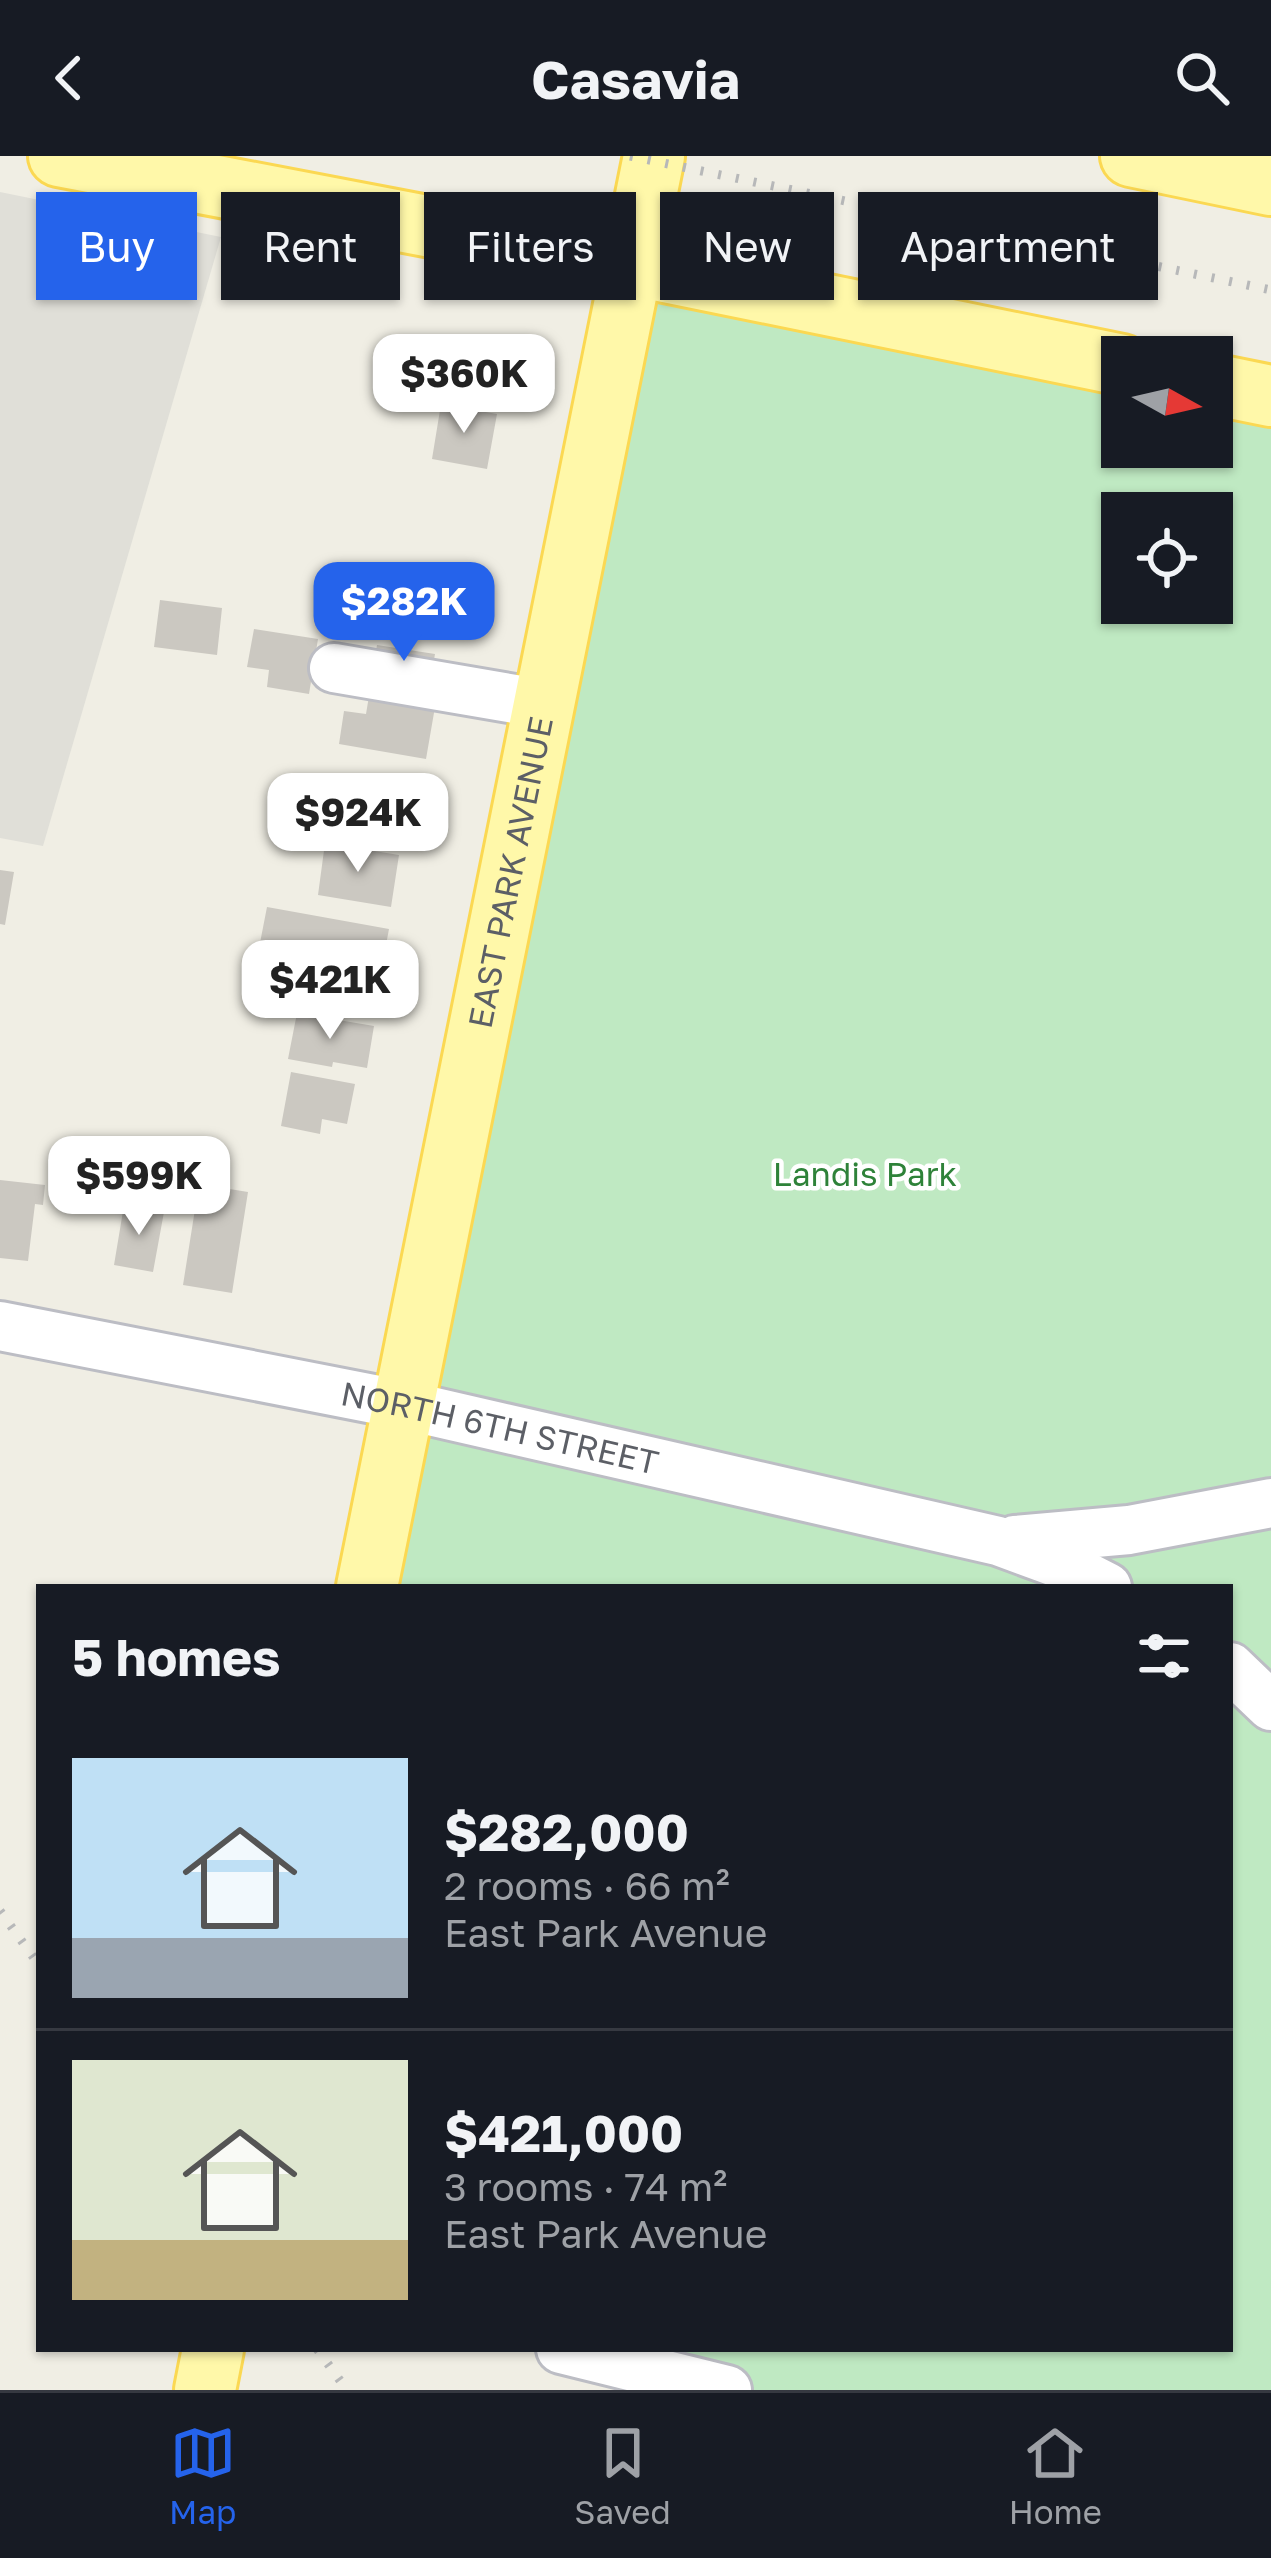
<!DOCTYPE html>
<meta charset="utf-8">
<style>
:root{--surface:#171b24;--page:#242831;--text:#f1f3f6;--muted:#9ea1a6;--line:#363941;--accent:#2563eb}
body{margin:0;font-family:"Golos Text",sans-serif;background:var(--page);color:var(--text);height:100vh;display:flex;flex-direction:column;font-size:45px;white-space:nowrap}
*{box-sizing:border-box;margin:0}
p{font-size:39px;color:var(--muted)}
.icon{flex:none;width:66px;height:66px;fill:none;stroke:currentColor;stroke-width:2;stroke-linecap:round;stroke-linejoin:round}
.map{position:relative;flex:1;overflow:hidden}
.sheet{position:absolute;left:36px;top:1428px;width:1197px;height:768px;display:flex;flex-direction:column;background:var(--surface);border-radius:0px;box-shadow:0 3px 9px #0004}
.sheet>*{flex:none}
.guide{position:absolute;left:36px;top:36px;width:1200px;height:108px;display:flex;gap:24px}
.needle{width:78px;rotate:98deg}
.fabs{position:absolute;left:1101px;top:180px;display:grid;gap:24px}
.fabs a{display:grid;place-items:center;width:132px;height:132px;border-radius:0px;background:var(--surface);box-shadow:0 3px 9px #0004;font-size:60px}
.price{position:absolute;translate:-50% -102px;padding:0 27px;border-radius:24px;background:#fff;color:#222;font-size:39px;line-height:78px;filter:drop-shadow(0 3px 6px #0008)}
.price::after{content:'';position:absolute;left:50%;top:72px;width:36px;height:27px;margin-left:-18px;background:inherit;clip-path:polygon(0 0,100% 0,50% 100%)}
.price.active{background:var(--accent);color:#fff}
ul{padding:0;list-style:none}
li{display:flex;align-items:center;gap:36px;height:300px;padding:0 36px}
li+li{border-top:3px solid var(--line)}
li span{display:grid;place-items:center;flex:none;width:336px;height:240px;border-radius:0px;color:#555}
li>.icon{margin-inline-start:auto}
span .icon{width:144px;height:144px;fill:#fffc;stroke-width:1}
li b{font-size:51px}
h2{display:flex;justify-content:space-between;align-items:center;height:144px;padding:0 36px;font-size:51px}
.chip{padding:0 42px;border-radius:0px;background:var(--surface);box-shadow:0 3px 9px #0004;font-size:42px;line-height:108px}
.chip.active{background:var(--accent);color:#fff}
header{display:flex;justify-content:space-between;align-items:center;height:156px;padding:0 36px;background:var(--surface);font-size:54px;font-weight:700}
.menu{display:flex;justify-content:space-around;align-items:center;height:168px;border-top:3px solid var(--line);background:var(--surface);font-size:33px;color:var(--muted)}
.menu a{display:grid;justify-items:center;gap:6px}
.menu .active{color:var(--accent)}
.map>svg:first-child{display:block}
.industrial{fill:#e0dfd8}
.green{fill:#bfe9c2;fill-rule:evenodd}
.building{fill:#cbc8c1}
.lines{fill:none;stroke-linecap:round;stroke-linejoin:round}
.minor-casing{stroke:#bcbdc4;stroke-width:54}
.major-casing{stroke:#fbd852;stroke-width:66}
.minor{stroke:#fff;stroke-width:48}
.major{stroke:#fff8a9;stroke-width:60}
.rail{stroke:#b7b8b9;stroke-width:9;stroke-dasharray:3 15;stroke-linecap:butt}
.labels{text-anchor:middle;stroke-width:9;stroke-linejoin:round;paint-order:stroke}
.street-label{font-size:33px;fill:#5c5f66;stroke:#fff}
.park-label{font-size:33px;fill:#2e8239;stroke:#fff}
</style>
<header><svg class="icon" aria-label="back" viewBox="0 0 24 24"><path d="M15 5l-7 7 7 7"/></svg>Casavia<svg class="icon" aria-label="search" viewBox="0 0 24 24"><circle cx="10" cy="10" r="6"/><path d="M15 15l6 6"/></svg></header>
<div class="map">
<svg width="1271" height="2234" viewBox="0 0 1271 2234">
<rect width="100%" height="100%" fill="#f0eee4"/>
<!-- industrial -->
<path class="industrial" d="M0 36 221 81 43 690 0 682Z"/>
<!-- green -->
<path class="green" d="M631 109 1122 209V291H1212V228L1271 240V2234H727L564 2193H1230V1431H367ZM1122 357H1212V447H1122Z"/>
<!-- building -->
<path class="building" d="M441 248 497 258 487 313 432 303Z
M160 444 222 452 217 499 154 491Z
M254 473 318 483 309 538 267 531 269 514 247 511Z
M377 489 435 498 430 526 372 517Z
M369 540 435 551 426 603 339 588 344 555 366 558Z
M351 620 421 631 413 679 343 668Z
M325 687 399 699 391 751 318 739Z
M0 714 14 716 5 769 0 768Z
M267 751 389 773 378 831 287 815 290 798 259 792Z
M297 857 374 870 367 912 333 906 332 911 288 903Z
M291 916 355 928 347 968 322 963 320 978 281 970Z
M0 1024 45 1029 43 1049 35 1048 28 1105 0 1102Z
M199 1028 248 1036 232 1137 183 1129Z
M124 1049 164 1056 153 1116 114 1109Z"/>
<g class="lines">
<!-- minor casing -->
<g class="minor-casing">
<g id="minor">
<path d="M334 512 544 548"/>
<path id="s1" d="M0 1170 404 1249 998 1385 1066 1410 1107 1431"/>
<path d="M1015 1384 1129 1374 1271 1347"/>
<path d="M1230 1511 1271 1550"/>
<path d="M561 2193 727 2234"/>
</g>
</g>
<!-- major casing -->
<g class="major-casing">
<g id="major">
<path d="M59 0 631 109 1122 209"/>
<path d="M1131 0 1271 29"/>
<path d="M1212 228 1271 240"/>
<path id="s2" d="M367 1431 654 0"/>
<path d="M205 2234 213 2193"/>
</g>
</g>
<!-- minor -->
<use href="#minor" class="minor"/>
<!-- major -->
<use href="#major" class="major"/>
<!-- rail -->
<path class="rail" d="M630 0 1271 134
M0 1755 39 1809
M317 2193 347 2234"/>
</g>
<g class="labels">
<!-- street labels -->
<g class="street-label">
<text dy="12" stroke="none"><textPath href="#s2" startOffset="729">EAST PARK AVENUE</textPath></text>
<text dy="12" stroke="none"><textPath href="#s1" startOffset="510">NORTH 6TH STREET</textPath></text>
</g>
<!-- park labels -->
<g class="park-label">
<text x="865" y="1030">Landis Park</text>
</g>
</g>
</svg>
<div class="fabs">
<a><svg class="needle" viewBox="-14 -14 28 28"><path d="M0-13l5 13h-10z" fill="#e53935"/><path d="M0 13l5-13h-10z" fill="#9ea1a6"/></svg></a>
<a><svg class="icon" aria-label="locate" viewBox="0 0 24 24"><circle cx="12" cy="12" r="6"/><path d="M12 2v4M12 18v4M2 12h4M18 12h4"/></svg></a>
</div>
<b class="price" style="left:464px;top:280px">$360K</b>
<b class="price active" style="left:404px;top:508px">$282K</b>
<b class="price" style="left:358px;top:719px">$924K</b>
<b class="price" style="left:330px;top:886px">$421K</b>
<b class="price" style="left:139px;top:1082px">$599K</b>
<div class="guide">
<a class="chip active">Buy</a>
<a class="chip">Rent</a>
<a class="chip">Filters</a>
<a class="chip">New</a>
<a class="chip">Apartment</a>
</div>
<section class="sheet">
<h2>5 homes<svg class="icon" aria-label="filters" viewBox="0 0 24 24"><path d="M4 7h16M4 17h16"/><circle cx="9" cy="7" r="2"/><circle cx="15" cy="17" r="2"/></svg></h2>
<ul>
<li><span style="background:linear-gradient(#bfe0f5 75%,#9aa5b1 0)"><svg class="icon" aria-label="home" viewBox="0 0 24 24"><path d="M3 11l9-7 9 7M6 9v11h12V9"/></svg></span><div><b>$282,000</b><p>2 rooms · 66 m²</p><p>East Park Avenue</p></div></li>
<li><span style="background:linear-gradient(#dfe7d0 75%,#c2b280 0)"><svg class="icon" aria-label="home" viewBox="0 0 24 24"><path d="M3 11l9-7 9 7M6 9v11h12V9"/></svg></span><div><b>$421,000</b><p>3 rooms · 74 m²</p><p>East Park Avenue</p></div></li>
</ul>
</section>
</div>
<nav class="menu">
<a class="active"><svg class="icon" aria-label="map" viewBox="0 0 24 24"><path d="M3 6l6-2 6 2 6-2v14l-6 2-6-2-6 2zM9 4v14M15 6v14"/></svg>Map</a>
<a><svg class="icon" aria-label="saved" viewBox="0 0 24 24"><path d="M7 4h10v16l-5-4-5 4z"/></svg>Saved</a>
<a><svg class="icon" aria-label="home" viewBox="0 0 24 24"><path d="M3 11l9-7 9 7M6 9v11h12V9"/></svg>Home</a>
</nav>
